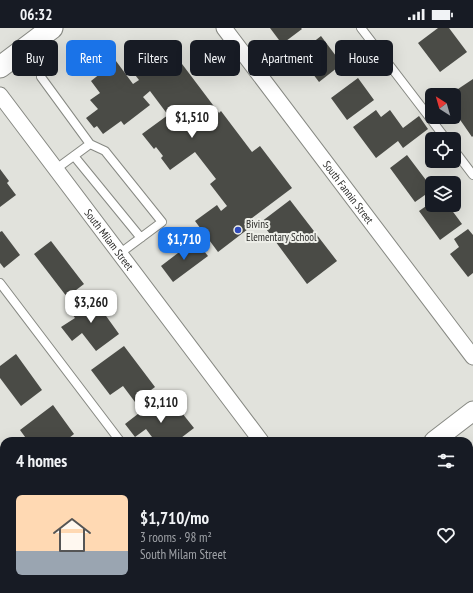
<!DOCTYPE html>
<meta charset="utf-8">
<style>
:root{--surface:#171b24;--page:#20242c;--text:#f1f3f6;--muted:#9ea1a6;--accent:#1a73e8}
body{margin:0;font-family:"PT Sans Narrow",sans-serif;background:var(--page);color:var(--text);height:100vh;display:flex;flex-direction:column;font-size:15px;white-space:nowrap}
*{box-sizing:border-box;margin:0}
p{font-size:13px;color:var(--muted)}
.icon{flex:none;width:22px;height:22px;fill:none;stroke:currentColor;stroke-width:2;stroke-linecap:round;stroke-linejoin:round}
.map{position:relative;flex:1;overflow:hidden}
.details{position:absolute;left:0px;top:409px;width:473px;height:156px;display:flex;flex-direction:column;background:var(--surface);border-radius:12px 12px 0 0;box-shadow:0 4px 16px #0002}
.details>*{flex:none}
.banner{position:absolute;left:12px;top:12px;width:449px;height:36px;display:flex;gap:8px}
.needle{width:26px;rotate:323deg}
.fabs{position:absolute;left:425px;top:60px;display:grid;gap:8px}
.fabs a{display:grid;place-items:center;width:36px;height:36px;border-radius:6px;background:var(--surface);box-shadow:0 4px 16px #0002;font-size:20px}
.price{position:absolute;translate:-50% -34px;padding:0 9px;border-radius:8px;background:#fff;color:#222;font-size:13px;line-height:26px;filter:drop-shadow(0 1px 2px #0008)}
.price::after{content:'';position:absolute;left:50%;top:24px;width:12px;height:9px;margin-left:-6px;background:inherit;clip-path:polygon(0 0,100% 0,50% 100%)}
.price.on{background:var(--accent);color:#fff}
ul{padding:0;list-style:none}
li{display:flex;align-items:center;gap:12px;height:100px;padding:0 16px}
li span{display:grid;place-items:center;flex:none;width:112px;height:80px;border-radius:6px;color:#555}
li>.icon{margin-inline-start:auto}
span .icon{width:48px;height:48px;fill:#fffc;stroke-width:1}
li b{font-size:17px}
h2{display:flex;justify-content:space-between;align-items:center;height:48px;padding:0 16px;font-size:17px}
.pill{padding:0 14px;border-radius:6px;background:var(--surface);box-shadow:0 4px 16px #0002;font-size:14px;line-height:36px}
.pill.on{background:var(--accent);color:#fff}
.status{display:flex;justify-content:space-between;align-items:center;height:28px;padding:0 20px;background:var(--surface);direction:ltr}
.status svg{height:11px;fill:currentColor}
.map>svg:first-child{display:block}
.building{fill:#4a4b46}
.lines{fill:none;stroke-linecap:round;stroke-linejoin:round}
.service-casing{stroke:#878983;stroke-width:10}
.minor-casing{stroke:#878983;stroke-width:17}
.tertiary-casing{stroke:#878983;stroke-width:21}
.secondary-casing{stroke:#878983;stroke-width:23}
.service{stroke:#fff;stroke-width:8}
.minor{stroke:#fff;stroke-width:15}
.tertiary{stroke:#fff;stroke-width:19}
.secondary{stroke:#fff;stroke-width:21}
.poi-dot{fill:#304bbc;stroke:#eeefe9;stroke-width:1.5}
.labels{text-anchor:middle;stroke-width:4;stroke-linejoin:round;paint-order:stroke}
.street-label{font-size:11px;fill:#2b2b29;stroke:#eeefe9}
.poi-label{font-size:11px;fill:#2b2b29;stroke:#eeefe9;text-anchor:start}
</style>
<div class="status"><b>06:32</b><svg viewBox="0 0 49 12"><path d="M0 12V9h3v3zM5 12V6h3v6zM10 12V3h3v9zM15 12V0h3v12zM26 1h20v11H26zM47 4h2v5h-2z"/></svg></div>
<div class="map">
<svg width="473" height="565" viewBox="0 0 473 565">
<rect width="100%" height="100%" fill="#e1e2dc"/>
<!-- building -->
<path class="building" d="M270 0H301L302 1 282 16Z
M438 0H449L467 24 440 44 418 15Z
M321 8 342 36 319 54 298 26Z
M168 15 178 27 176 28 219 85 221 83 252 124 260 118 292 160 244 196 248 201 218 224 195 193 217 177 221 183 227 178 210 156 216 151 195 124 170 142 161 130 163 128 156 119 154 121 142 106 168 87 150 63 143 69 150 77 124 97 121 93 103 106 97 98 94 100 86 90 98 81 90 72 100 65 91 53 116 33 133 56 139 52 132 43Z
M358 50 374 72 347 92 331 70Z
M473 51V108L472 109 454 83V67H449Z
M376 82 381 89 390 82 403 100 419 88 428 101 403 120 398 113 376 130 353 99Z
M407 127 432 160V162L415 174 390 140Z
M0 141 9 153 7 155 16 167 0 179Z
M290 172 337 233 307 256 261 194Z
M432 174V177H448L462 196 440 212 419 183Z
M468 201 473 207V245L468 249 450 226 459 219 454 211Z
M2 203 20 227 4 240 0 235V204Z
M195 212 208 228 173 254 161 238Z
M51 213 84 256 67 269 34 226Z
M91 267 119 306 96 323 82 305 72 313 61 299 75 290 70 283Z
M124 318 155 359 135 374 123 358 110 367 91 342Z
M16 326 42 362 21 378 0 350V338Z
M152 375 160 386 174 375 194 400 177 413H155L146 401 135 409 125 396Z
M53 377 74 406 69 410 71 413H41L39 410 34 413H28L20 402Z
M473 433V461L469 464V436Z
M0 510 4 515V546L0 549Z
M469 558 473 563V565H430L429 563 432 561H469Z
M4 559V561H42L45 565H3L0 562Z
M155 561H170L165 565H158Z"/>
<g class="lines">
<!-- service casing -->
<g class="service-casing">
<path id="service" d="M361 0 446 111
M41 49 90 116
M454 122 473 147
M74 128 141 210
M56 141 90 116 105 123 162 194 119 226
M0 255 120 413"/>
</g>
<!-- minor casing -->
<g class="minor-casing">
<g id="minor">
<path id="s1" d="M224 0 473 329"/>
<path id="s2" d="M0 67 261 413"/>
<path d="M0 431 4 437"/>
<path d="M98 561 101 565"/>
<path d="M372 561 375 565"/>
</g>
</g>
<!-- tertiary casing -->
<g class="tertiary-casing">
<path id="tertiary" d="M434 413 473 383
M233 565 238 561"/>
</g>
<!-- secondary casing -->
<g class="secondary-casing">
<path id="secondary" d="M0 39 52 0"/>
</g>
<!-- service -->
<use href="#service" class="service"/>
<!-- minor -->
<use href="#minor" class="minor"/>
<!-- tertiary -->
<use href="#tertiary" class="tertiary"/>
<!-- secondary -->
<use href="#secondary" class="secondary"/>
</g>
<!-- markers -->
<circle class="poi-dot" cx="238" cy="202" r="4"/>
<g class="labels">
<!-- street labels -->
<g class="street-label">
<text dy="4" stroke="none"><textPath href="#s1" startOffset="206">South Fannin Street</textPath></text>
<text dy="4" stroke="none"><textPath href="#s2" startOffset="181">South Milam Street</textPath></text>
</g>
<!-- poi labels -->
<g class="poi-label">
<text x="246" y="200">Bivins<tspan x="246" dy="13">Elementary School</tspan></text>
</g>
</g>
</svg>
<div class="fabs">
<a><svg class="needle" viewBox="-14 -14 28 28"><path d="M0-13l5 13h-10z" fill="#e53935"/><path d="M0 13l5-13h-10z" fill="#9ea1a6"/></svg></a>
<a><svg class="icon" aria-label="locate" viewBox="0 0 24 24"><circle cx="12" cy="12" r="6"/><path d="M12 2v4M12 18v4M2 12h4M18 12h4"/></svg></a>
<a><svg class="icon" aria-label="layers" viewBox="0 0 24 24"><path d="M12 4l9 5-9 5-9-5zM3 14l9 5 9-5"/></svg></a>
</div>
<b class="price" style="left:192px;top:111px">$1,510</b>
<b class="price on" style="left:184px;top:233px">$1,710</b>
<b class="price" style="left:91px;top:296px">$3,260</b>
<b class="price" style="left:161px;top:396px">$2,110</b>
<div class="banner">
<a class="pill">Buy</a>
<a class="pill on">Rent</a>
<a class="pill">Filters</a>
<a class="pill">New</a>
<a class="pill">Apartment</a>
<a class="pill">House</a>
</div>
<section class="details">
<h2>4 homes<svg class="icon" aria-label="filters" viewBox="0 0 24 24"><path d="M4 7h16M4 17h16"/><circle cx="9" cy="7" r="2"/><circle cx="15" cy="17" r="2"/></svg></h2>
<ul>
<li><span style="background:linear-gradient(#ffd9b3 70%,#9aa5b1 0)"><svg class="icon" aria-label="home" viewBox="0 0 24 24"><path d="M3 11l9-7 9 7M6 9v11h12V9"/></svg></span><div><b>$1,710/mo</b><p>3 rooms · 98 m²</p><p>South Milam Street</p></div><svg class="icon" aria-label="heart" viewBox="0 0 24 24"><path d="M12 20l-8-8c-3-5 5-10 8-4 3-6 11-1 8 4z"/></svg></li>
</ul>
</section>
</div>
